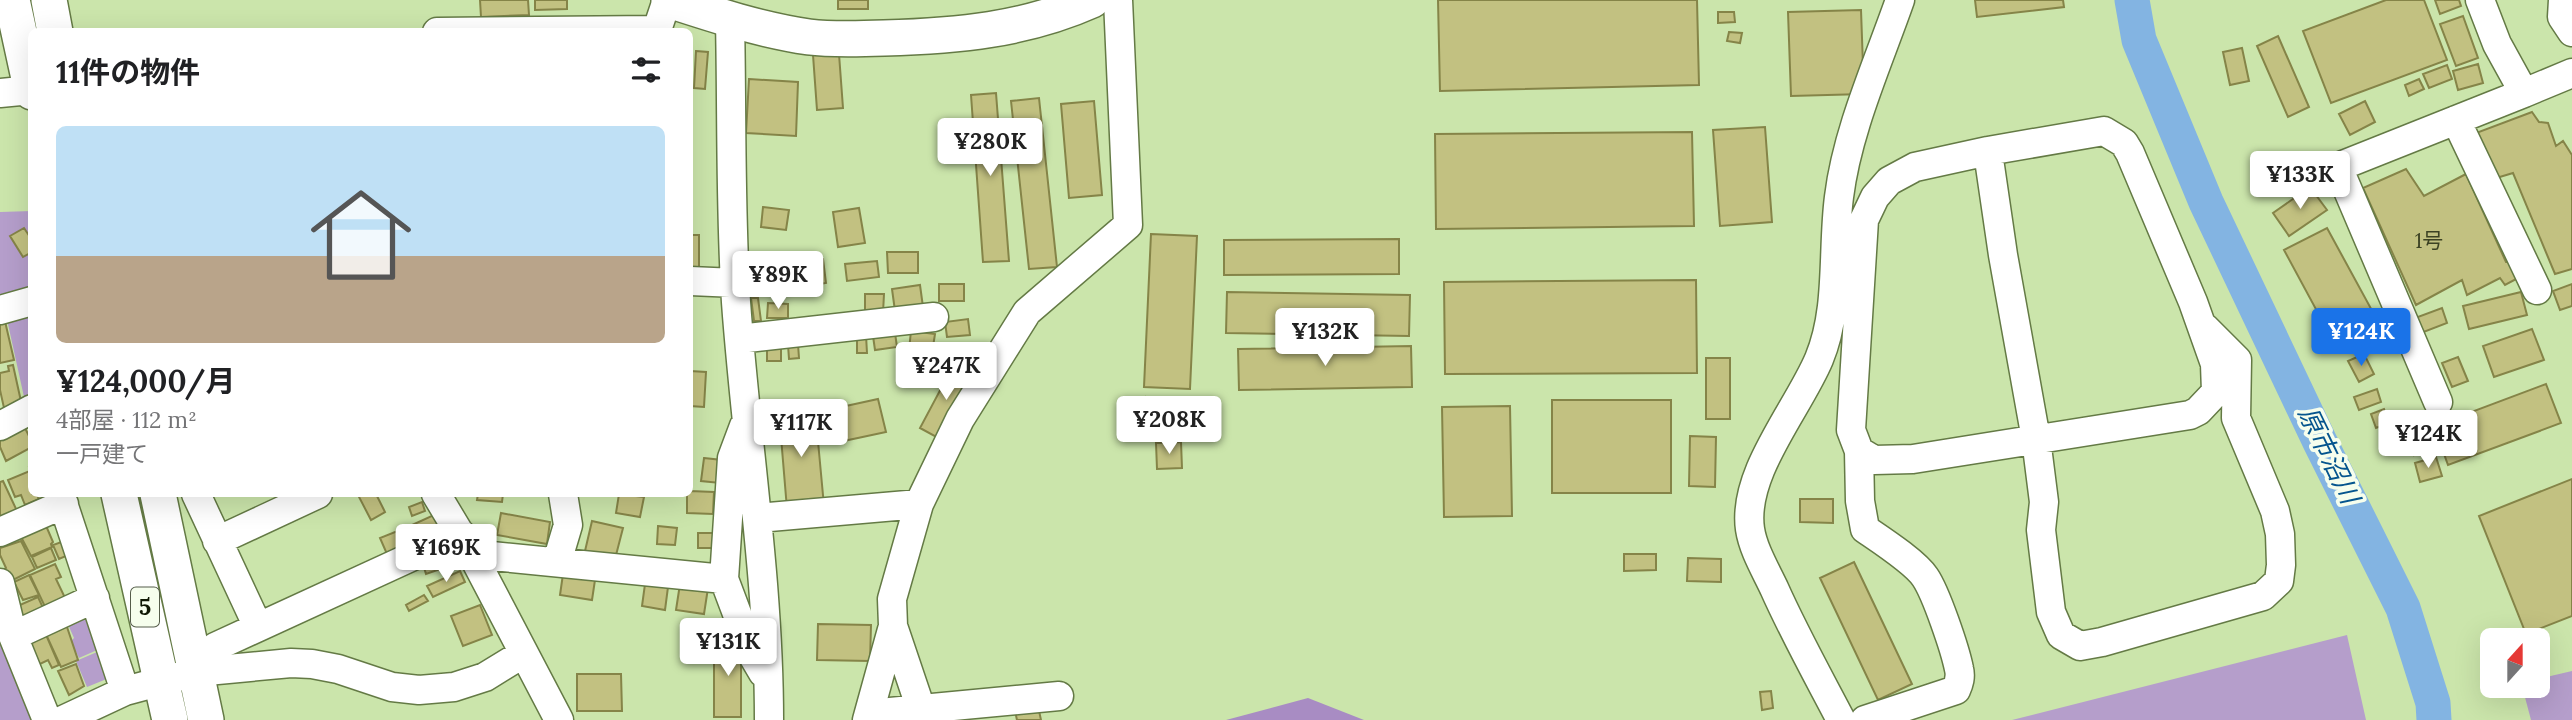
<!DOCTYPE html>
<html lang="ja">
<meta charset="utf-8">
<style>
:root{--surface:#fff;--page:#f2f2f2;--text:#202124;--muted:#757577;--line:#e0e0e0;--accent:#1a73e8}
body{margin:0;font-family:Lora,"Noto Sans JP",serif;background:var(--page);color:var(--text);height:100vh;display:flex;flex-direction:column;font-size:26px;white-space:nowrap}
*{box-sizing:border-box;margin:0}
p{font-size:23px;color:var(--muted)}
.icon{flex:none;width:38px;height:38px;fill:none;stroke:currentColor;stroke-width:2;stroke-linecap:round;stroke-linejoin:round}
.map{position:relative;flex:1;overflow:hidden}
.details{position:absolute;left:28px;top:28px;width:665px;height:469px;display:flex;flex-direction:column;background:var(--surface);border-radius:10px;box-shadow:0 7px 28px #0002}
.details>*{flex:none}
.needle{width:46px;rotate:21deg}
.buttons{position:absolute;left:2480px;top:628px;display:grid;gap:14px}
.buttons a{display:grid;place-items:center;width:70px;height:70px;border-radius:10px;background:var(--surface);box-shadow:0 7px 28px #0002;font-size:35px}
.price{position:absolute;translate:-50% -60px;padding:0 16px;border-radius:7px;background:#fff;color:#222;font-size:23px;line-height:46px;filter:drop-shadow(0 2px 4px #0008)}
.price::after{content:'';position:absolute;left:50%;top:42px;width:21px;height:16px;margin-left:-10px;background:inherit;clip-path:polygon(0 0,100% 0,50% 100%)}
.price.selected{background:var(--accent);color:#fff}
ul{padding:0;list-style:none}
li{display:grid;align-content:center;gap:14px;height:371px;padding:0 28px}
li+li{border-top:2px solid var(--line)}
li span{display:grid;place-items:center;height:217px;border-radius:10px;color:#555}
li>.icon{margin-inline-start:auto}
span .icon{width:126px;height:126px;fill:#fffc;stroke-width:1}
li b{font-size:30px}
h2{display:flex;justify-content:space-between;align-items:center;height:84px;padding:0 28px;font-size:30px}
.map>svg:first-child{display:block}
.green{fill:#b59ecb}
.forest{fill:#a88cc3}
.lines{fill:none;stroke-linecap:round;stroke-linejoin:round}
.river{stroke:#83b4e2;stroke-width:35}
.building{fill:#c2c181;stroke:#858448;stroke-width:2}
.minor-casing{stroke:#647a45;stroke-width:31}
.major-casing{stroke:#647a45;stroke-width:38}
.minor{stroke:#fff;stroke-width:28}
.major{stroke:#fff;stroke-width:35}
.labels{text-anchor:middle;stroke-width:7;stroke-linejoin:round;paint-order:stroke}
.number-label{font-size:21px;fill:#3c4223}
.shield{fill:#f6feed;stroke:#555d4a;stroke-width:2}
.shield-label{font-size:23px;font-weight:bold;fill:#101804}
.water-label{font-size:26px;font-style:italic;fill:#05558e;stroke:#f6feed}
</style>
<div class="map">
<svg width="2572" height="720" viewBox="0 0 2572 720">
<rect width="100%" height="100%" fill="#cbe5ab"/>
<!-- green -->
<path class="green" d="M32 211 31 295 0 304V212Z
M31 306V403L26 406 6 315Z
M88 610 104 647 79 658 71 641 74 638 66 620Z
M0 628 34 720H0Z
M2347 635 2366 720H2012Z
M104 649 114 676 87 687 76 661Z
M2572 671V720H2531L2522 686H2538V679Z"/>
<!-- forest -->
<path class="forest" d="M1308 698 1364 720H1226Z"/>
<g class="lines">
<!-- river -->
<path class="river" d="M2132 0 2139 40 2206 202 2320 442 2403 608 2433 703 2434 720"/>
</g>
<!-- building -->
<path class="building" d="M480 0H528L529 15 481 17Z
M535 0H567V9L535 10Z
M838 0H868V9H838Z
M1438 0H1697L1699 85 1440 91Z
M1975 0H2063L2064 7 1977 17Z
M2386 0H2424L2447 60 2331 103 2303 31Z
M2435 0H2459L2461 6 2440 14Z
M1861 10 1864 94 1791 96 1788 12Z
M1718 12H1734L1735 22 1718 23Z
M2463 16 2478 58 2456 66 2440 24Z
M1729 32 1742 33 1740 43 1727 41Z
M2278 36 2309 107 2288 117 2257 46Z
M2242 48 2249 81 2230 85 2223 52Z
M696 51 708 52 705 89 694 88Z
M839 54 843 108 817 110 813 55Z
M2478 64 2483 83 2458 90 2453 71Z
M2447 65 2452 79 2429 88 2423 74Z
M749 79 798 82 796 136 746 133Z
M2419 79 2424 89 2409 96 2405 85Z
M996 93 1009 261 983 262 971 95Z
M1039 98 1057 267 1029 269 1011 101Z
M1094 101 1102 195 1069 198 1061 104Z
M2365 101 2375 122 2350 135 2339 114Z
M2532 112 2539 122 2548 123 2556 146 2563 141 2572 155V269L2555 274 2513 173 2493 179 2476 133Z
M1765 127 1772 222 1720 226 1713 130Z
M1692 132 1694 226 1436 229 1435 134Z
M2406 169 2424 196 2466 174 2506 262H2515L2520 277 2505 285 2500 278 2467 295 2462 280 2416 305 2363 188Z
M2310 187 2327 210 2289 236 2273 213Z
M763 207 789 210 786 230 761 227Z
M859 208 865 243 838 247 833 212Z
M24 228 32 240V252L23 257 10 236Z
M2327 228 2375 316 2332 339 2284 250Z
M1151 234 1197 236 1190 389 1144 387Z
M690 235H699V269L690 268Z
M1399 239V274L1224 275V240Z
M887 252H918V273H888Z
M823 259 826 283 794 288 791 263Z
M877 261 879 277 847 281 845 264Z
M763 268H783V285L763 286Z
M1696 280 1697 373 1445 374 1444 282Z
M939 284H964V301H939Z
M2572 284V306L2560 310 2553 291Z
M920 285 923 307 895 311 892 289Z
M1227 292 1410 295 1409 336 1226 333Z
M2521 292 2527 315 2469 329 2463 306Z
M865 294H884L883 313 865 312Z
M751 298H758L761 321H754Z
M768 303 788 304V318H767Z
M2442 308 2447 323 2421 333 2415 318Z
M0 317H4L14 360 0 363Z
M968 319 970 335 947 337 945 322Z
M2532 329 2544 360 2494 377 2483 346Z
M911 331 935 334 932 353 909 350Z
M895 333 897 347 875 350 873 336Z
M866 335 867 353H857V336Z
M767 343 781 344V361H767Z
M798 344 799 358 789 359 788 345Z
M1411 346 1412 387 1239 390 1238 349Z
M2364 354 2374 374 2359 382 2348 361Z
M2458 357 2468 381 2452 387 2442 363Z
M1706 358H1730V419H1706Z
M921 361 923 375 909 377 906 364Z
M13 365 22 406 4 408 0 390V373L9 371 8 366Z
M953 366 973 377 940 439 920 428Z
M690 371 706 372 704 407 690 406Z
M2546 384 2561 423 2448 465 2434 426Z
M2377 389 2381 402 2359 410 2354 397Z
M1146 397 1171 401 1168 418 1144 414Z
M878 399 886 432 839 442 832 409Z
M1552 400H1671V493H1552Z
M1510 406 1512 516 1444 517 1442 407Z
M815 409 824 506 787 509 779 413Z
M2384 409 2389 423 2376 428 2371 414Z
M2423 422 2434 444 2414 455 2403 432Z
M24 426 32 442V447L6 461 0 447V435Z
M1690 436 1716 437 1715 487 1689 486Z
M1181 442 1182 468 1157 469 1156 443Z
M2436 457 2442 476 2420 482 2415 463Z
M704 458 722 460 720 483 701 481Z
M32 466V494H40L41 496 38 497 39 499 25 505 21 495 15 497 8 480 30 471 29 467Z
M2572 479V616L2526 634 2479 516Z
M3 481 17 511 0 518V482Z
M690 491 714 492 713 514 687 513V494Z
M360 494H376L385 512 371 520 358 495Z
M478 494H503L502 502 477 500Z
M619 494 644 497 640 517 616 513Z
M1800 499H1833V523L1800 522Z
M422 502 425 511 412 516 409 507Z
M501 513 550 522 547 544 497 535Z
M436 514 443 530 419 541 412 525Z
M44 521 53 542 51 544 52 547 31 556 19 533Z
M592 521 623 528 615 559 585 551Z
M658 526 677 528 675 545 657 544Z
M400 530 409 553 390 561 380 538Z
M698 533H718V548H698Z
M67 540 73 553 59 559 53 545Z
M21 541 35 569 9 582 3 570 6 568 0 555V548Z
M51 548 56 560 37 568 32 557Z
M453 550 458 563 426 574 422 561Z
M1624 554H1656V570L1624 571Z
M1688 558 1721 559V582L1687 581Z
M1854 562 1912 684 1878 700 1820 578Z
M55 564 61 577 56 579 67 602 47 611 30 575Z
M460 571 465 582 433 597 427 586Z
M563 574 595 580 592 600 560 595Z
M29 575 39 595 23 600 14 582Z
M645 584 668 587 665 610 642 606Z
M680 584 708 588 704 614 676 610Z
M424 595 428 601 409 611 406 605Z
M38 597 44 610 21 624 13 608Z
M480 605 492 635 463 646 451 616Z
M65 621 78 660 61 667 44 630Z
M818 624 871 625 870 661 817 660Z
M44 630 59 665 52 668 48 660 38 665 29 645 32 644 29 637Z
M714 639H741V717H714Z
M76 664 84 686 69 695 58 671Z
M577 674H621L622 711H577Z
M1771 691 1773 708 1762 710 1760 692Z
M1038 706 1041 720H1017L1015 711Z"/>
<g class="lines">
<!-- minor casing -->
<g class="minor-casing">
<path id="minor" d="M2480 0 2497 44 2524 93 2572 73
M2563 0 2562 17 2572 32
M730 20C732 114 730 208 736 302 746 441 769 580 769 720
M437 32 657 30 667 0
M0 93 31 90
M2456 120 2537 290
M2104 131 2124 143 2130 153 2193 302 2215 364 2216 392 2198 411 2190 415 1913 459 1874 460 1859 451 1851 430 1864 220 1875 197 1889 181 1915 167 1988 151Z
M1990 166 2003 255 2036 439 2044 502 2041 530 2051 612 2061 635 2080 646 2102 642 2263 596 2279 581 2281 565 2280 534 2275 511 2236 418 2237 360 2205 328
M690 281 736 283
M0 310 32 301
M739 339 934 317
M2438 402 2338 167 2524 93
M0 426 32 409
M744 426 732 458 724 579 753 656 763 673
M1859 451 1860 501 1865 529C1881 540 1915 562 1925 577 1936 593 1955 649 1959 669 1961 677 1959 683 1956 690L1865 720
M60 494 125 691
M196 494 258 627
M436 494 472 554 559 720
M919 504 892 599 893 626 921 709
M758 518 919 504 960 419 1027 312 1128 225 1118 0
M0 532 64 504
M217 541 318 494
M472 554 724 579
M557 562 568 525 563 494
M0 583 13 636 47 720
M13 636 95 598
M215 647 461 534
M869 714 1059 696
M63 720 125 691 196 672 291 663 312 664 338 669 392 687 419 690 454 687 485 677 524 653
M867 720 893 626
M1841 720C1818 676 1794 633 1774 588 1765 569 1753 549 1750 529 1742 473 1798 409 1819 359 1840 309 1832 250 1839 197 1847 131 1878 63 1900 0"/>
</g>
<!-- major casing -->
<g class="major-casing">
<path id="major" d="M12 0 32 92
M49 0 55 32
M669 0C715 15 761 30 809 37 833 40 859 39 884 38 957 36 1025 30 1092 0
M119 494 170 720
M158 494 206 720"/>
</g>
<!-- minor -->
<use href="#minor" class="minor"/>
<!-- major -->
<use href="#major" class="major"/>
</g>
<g class="labels">
<!-- number labels -->
<g class="number-label">
<text x="2429" y="248">1号</text>
</g>
<!-- shield labels -->
<rect class="shield" x="131" y="587.5" width="28" height="39" rx="5"/>
<g class="shield-label">
<text x="145" y="615">5</text>
</g>
<!-- water labels -->
<g class="water-label">
<text transform="translate(2329 455) rotate(64)" y="9">原市沼川</text>
</g>
</g>
</svg>
<div class="buttons">
<a><svg class="needle" viewBox="-14 -14 28 28"><path d="M0-13l5 13h-10z" fill="#e53935"/><path d="M0 13l5-13h-10z" fill="#757577"/></svg></a>
</div>
<b class="price" style="left:990px;top:178px">¥280K</b>
<b class="price" style="left:2300px;top:211px">¥133K</b>
<b class="price" style="left:778px;top:311px">¥89K</b>
<b class="price" style="left:1325px;top:368px">¥132K</b>
<b class="price selected" style="left:2361px;top:368px">¥124K</b>
<b class="price" style="left:946px;top:402px">¥247K</b>
<b class="price" style="left:1169px;top:456px">¥208K</b>
<b class="price" style="left:801px;top:459px">¥117K</b>
<b class="price" style="left:2428px;top:470px">¥124K</b>
<b class="price" style="left:446px;top:584px">¥169K</b>
<b class="price" style="left:728px;top:678px">¥131K</b>
<section class="details">
<h2>11件の物件<svg class="icon" aria-label="filters" viewBox="0 0 24 24"><path d="M4 7h16M4 17h16"/><circle cx="9" cy="7" r="2"/><circle cx="15" cy="17" r="2"/></svg></h2>
<ul>
<li><span style="background:linear-gradient(#bfe0f5 60%,#b9a48a 0)"><svg class="icon" aria-label="home" viewBox="0 0 24 24"><path d="M3 11l9-7 9 7M6 9v11h12V9"/></svg></span><div><b>¥124,000/月</b><p>4部屋 · 112 m²</p><p>一戸建て</p></div></li>
</ul>
</section>
</div>
